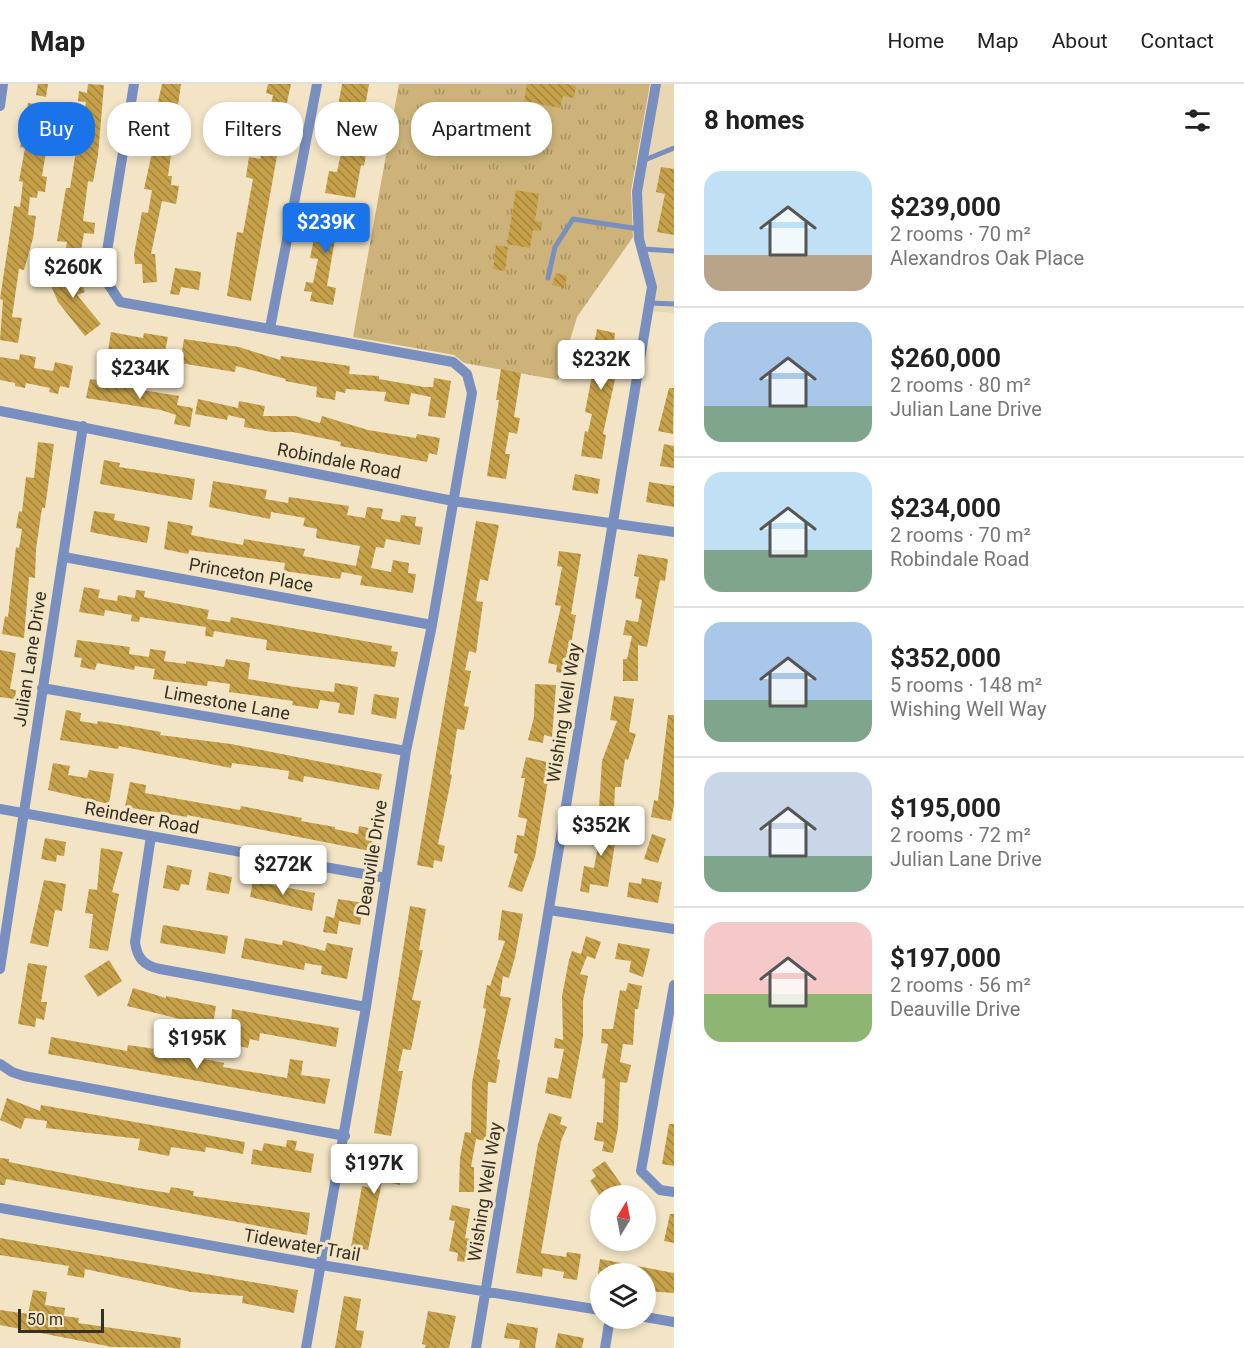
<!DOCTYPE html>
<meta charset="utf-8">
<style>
:root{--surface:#fff;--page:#f6f6f6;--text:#222;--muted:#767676;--line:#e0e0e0;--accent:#1a73e8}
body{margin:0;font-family:Roboto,sans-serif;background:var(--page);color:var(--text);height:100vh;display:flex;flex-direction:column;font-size:22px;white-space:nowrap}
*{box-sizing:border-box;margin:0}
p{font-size:20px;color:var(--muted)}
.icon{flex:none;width:33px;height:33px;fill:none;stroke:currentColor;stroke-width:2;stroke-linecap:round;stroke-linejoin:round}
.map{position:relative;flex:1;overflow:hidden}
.details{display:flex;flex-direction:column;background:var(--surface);width:570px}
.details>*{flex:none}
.banner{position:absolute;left:18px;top:18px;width:566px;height:54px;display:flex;gap:12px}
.needle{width:39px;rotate:10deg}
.buttons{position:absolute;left:590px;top:1101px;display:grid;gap:12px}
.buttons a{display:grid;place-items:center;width:66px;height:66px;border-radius:50%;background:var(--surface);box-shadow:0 3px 9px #0003;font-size:30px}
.scale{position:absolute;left:18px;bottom:15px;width:86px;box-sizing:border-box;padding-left:6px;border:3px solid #353024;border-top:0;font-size:16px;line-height:21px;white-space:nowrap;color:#353024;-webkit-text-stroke:4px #f2e4c5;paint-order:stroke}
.price{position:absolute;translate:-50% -51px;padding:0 14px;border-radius:6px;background:#fff;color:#222;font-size:20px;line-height:39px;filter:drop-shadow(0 2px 3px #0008)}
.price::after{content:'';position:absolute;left:50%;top:36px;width:18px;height:14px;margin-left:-9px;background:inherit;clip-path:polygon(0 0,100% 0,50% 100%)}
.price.on{background:var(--accent);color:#fff}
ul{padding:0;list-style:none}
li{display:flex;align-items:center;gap:18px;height:150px;padding:0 30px}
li+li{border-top:2px solid var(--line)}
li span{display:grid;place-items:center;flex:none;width:168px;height:120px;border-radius:18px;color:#555}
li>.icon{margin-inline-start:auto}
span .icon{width:72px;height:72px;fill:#fffc;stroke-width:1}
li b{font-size:26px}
h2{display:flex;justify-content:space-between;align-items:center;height:72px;padding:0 30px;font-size:26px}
.chip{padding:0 21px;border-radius:24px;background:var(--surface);box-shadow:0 3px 9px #0003;font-size:21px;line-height:54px}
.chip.on{background:var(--accent);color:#fff}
header{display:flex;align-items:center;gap:36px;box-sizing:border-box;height:84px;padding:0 30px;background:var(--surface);border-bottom:2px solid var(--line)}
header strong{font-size:28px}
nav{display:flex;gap:33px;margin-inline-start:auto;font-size:21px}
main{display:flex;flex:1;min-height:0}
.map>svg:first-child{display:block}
.built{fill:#e8d7b2}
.park{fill:url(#park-tufts)}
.building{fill:url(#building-back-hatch)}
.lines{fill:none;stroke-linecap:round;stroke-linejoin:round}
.lane{stroke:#788fc0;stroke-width:5}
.street{stroke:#788fc0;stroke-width:10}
.labels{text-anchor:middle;stroke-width:6;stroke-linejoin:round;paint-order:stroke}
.street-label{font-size:18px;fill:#353024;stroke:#f2e4c5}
</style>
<header>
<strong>Map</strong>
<nav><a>Home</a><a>Map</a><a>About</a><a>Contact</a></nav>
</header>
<main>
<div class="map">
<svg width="674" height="1264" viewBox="0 0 674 1264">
<defs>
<pattern id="park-tufts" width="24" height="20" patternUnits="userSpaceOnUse" patternTransform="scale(1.5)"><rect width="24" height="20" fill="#cdb379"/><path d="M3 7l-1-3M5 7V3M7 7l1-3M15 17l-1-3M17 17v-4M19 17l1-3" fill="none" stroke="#a79263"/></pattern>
<pattern id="building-back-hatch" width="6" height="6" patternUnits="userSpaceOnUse" patternTransform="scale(1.5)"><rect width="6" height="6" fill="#c6a14a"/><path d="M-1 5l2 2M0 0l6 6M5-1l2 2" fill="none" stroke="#a2843d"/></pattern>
</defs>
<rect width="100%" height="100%" fill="#f2e4c5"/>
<!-- built -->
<path class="built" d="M656 0H674V229L649 227 652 203 639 155 637 108Z"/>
<!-- park -->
<path class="park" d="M399 0H650L631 107 633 153 577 233 558 296 464 279 454 271 353 253Z"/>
<!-- building -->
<path class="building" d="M38 0H48L46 13 36 11Z
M88 0 104 1 98 71 93 98 88 97 83 137 95 139 94 150 84 149 80 172 65 169 67 158 57 157 66 104H70L81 36H83L86 18 78 17 79 7 87 9Z
M162 0H181L168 92H172L171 101 179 102 176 120 162 117 151 170H155L157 198 143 199 142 180H135L134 170 142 128 148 129 152 106 144 105 157 46 152 45Z
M268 0H291L286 23 271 20 273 11 266 9Z
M342 0H369L361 47 370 49 364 82 361 81 355 114 325 109 329 87 337 88 341 69 333 67 337 43 343 44 347 24 338 22Z
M527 0H566L576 2 574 14 563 12 560 24 524 17Z
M28 19 42 21 36 54 48 56 42 92 47 93 45 108 38 107 37 114 30 113 28 131 36 132 33 154 24 186 19 185 12 233 22 234 18 259 0 256 3 216 0 215 14 122 20 123 23 98 19 97 25 64 20 63Z
M266 41 282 44 251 217 227 212 237 148 243 149 253 95 246 93 249 73 260 75Z
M661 83 674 85V151L657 148 665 110 656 108Z
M516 106 539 110 535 137 542 138 541 147 533 146 530 164 507 160Z
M320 125 350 131 346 151 336 149 327 202 336 204 333 221 310 217 312 208 304 207 306 198 313 199 318 175 310 174Z
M496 161 508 163 505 187 493 185Z
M74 181 85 208 77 211 101 240 85 252 58 218 47 192Z
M175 184 201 188 199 206 181 203 179 211 170 210Z
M556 189 567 192 564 204 552 201Z
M597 245 615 249 614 257 623 259 603 350 606 351 602 375 581 372 585 347 588 348 592 330 585 328 596 270H592Z
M111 248 143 254 144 249 168 253 165 267 157 266 156 273 108 267Z
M184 255 239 263 280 276 281 272 350 282 349 290 379 292V295L424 303H433L434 294 451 297 445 334 428 332 431 313 411 309 409 321 384 317 386 308 346 305 345 309 336 307 335 316 316 313 317 303 285 297 286 295 236 282 235 288 180 279Z
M20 270 36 273 34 284 53 287 55 278 73 282 69 304 60 302 58 310 49 308 50 304 26 299 25 304 15 302V299L0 296V273L19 276Z
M501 285 521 289 514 333 520 334 517 350 509 348 505 370H510L506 395 487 392 499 316H496Z
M90 295 118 299V302L179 312 177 321 193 324 190 343 174 340 176 331 161 326 86 314Z
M669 304H674L673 350 658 347Z
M198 315 238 324 239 317 265 322 263 332H295L320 339 322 332 368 346 416 354 417 350 440 354 437 371 429 369 427 378 340 362 341 358 293 348H272L244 343 245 335 228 331 227 336 195 330Z
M38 358 54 360 45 424H42L36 465 35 494 29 493 24 554 2 550 5 532 8 533 16 463 19 464 22 445 16 444 19 427 22 428 26 393 34 394Z
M664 360 674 362V384L660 382Z
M104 376 120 379 119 383 195 395 192 416 100 400Z
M575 390 600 395 598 410 572 406Z
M213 397 267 406 265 415 288 419 289 413 349 422 347 431 365 434 367 423 383 425 381 435 400 438 401 431 416 433 415 442 423 443 420 461 386 455 384 464 376 463 371 484 391 488 393 476 409 479 408 489 416 490 413 509 360 501 362 492 342 488 340 495 284 487 285 479 189 466 188 470 164 465 168 437 193 442 191 451 243 461 244 455 305 465 303 472 356 482 360 462 316 454 317 445 303 442 305 434 271 428 270 435 209 423Z
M649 398 674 402V423L646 418Z
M94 427 115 430 114 436 150 443 147 459 90 448Z
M476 437 499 441 488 497 480 495 476 517 483 518 476 569 469 567 465 586 471 587 464 622 469 623 464 646 457 645 450 690 452 691 438 760 445 762 442 778 434 776 433 784 417 781Z
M559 467 581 470 571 530 576 531 566 590 556 588 557 581 548 579 561 522 555 521 562 483 557 482Z
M638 470 668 475 665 497 660 496 647 563 638 561V597H623V575H627L632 552 623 551 626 536 638 538 642 516 635 514 639 493 634 492Z
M84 503 100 506 98 514 117 517 118 511 135 514 136 506 145 507 144 513 209 526 207 535 230 538 231 533 392 562 391 567 398 568 395 583 266 566 267 556 214 547 213 553 205 552 206 543 140 533 139 538 131 537 132 531 105 526 104 532 79 528Z
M77 556 130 563 129 570 149 573 150 565 166 567 164 577 186 580V577L224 583 226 575 250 579 248 595 295 603 334 608 335 599 358 603 354 631 338 629 340 619 320 616 318 625 292 621 293 617 229 608 230 600 208 597 207 602 153 595 155 585 135 582 134 586 97 579 95 586 80 583 82 574 74 573Z
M0 566 16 569 10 605 16 606 15 615 0 613Z
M535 600 556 601 552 653 544 651 543 659 528 656 534 633Z
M374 610 399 614 396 635 371 630Z
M614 612 634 615 629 648 636 650 628 676 625 675 621 703H615L614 727 599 724 602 677 617 637 610 636Z
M66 626 81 629 80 637 97 640 98 637 122 641 161 648 160 651 231 660 382 690 379 706 304 692 303 698 288 695 289 687 269 684 232 679 231 684 119 662 118 665 60 656Z
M668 631H674V721L671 737 651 733 654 716 658 717Z
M526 673 551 679 535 773 522 808 508 803 518 770 514 769 517 751 524 752 527 735 518 733 525 694H521Z
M53 679 70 682 68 691 87 694 89 686 114 690 109 720 48 706Z
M130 698 146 701 145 709 240 726 241 722 266 727 302 734 301 737 335 743V745L358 750 359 742 374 745 370 767 187 731V733L125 723Z
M599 732 613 737V752L616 753 608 803 590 800 589 809 580 807 584 782 594 784 599 757 589 755 591 745 598 747Z
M652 750 666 755 658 779 644 775Z
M45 754 66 758 64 772 57 771 56 778 41 775Z
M101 764 123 768 112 808 119 810 108 867 89 864 93 830 85 829 89 805 97 806Z
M167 781 192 786 189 801 181 800 179 807 163 804Z
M209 788 232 793 229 810 206 806Z
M642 794 662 798 658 819 627 813 629 798 641 800Z
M44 796 66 800 62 827 55 826 48 863 30 859Z
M253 797 315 809 312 827 250 813Z
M338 815 364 819 360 841 339 837 337 850 323 848 326 832 334 834Z
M410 822 426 825 419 866H423L412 916 421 917 411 966 403 965 398 987H403L391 1052 374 1049Z
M502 826 523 830 515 873 509 894 503 892 500 912 511 914 497 975 500 976 496 999 488 998 486 1057 476 1055 471 1083H474V1108H459L460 1074 465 1048 471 1049 472 999 486 925 483 924 487 901 490 902 505 857 498 856Z
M163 841 228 852 225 870 160 859Z
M586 852 601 858 595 875 587 872 580 890 588 892 583 917V952L571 1015 545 1009 548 993 558 995 564 965 554 964 555 954 563 956 562 912 569 876 572 867 581 870Z
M245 854 282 861 283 856 325 867 327 859 353 864 347 895 321 890 322 882 305 879 304 886 241 874Z
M618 859 650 865 643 893 629 888 631 877 615 875Z
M109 876 122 897 98 913 84 892Z
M28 879 47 882 41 918H47L44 936 36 934 35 943 18 940Z
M628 899 642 902 638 925H635L633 961 623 960 620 978 631 981 627 999 620 998 618 1044 613 1069 602 1067 604 1058 594 1056 597 1038 603 1039 605 995 602 994 608 960 601 959 602 945H613L620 906 626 907Z
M133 904 166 914V912L216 922 213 940 188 937 127 922Z
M232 925 339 944 336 963 260 949 259 957 250 955 248 964 230 960Z
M51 953 127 967 128 961 162 966 224 979 223 983 287 994 290 975 303 977 301 991 330 995 325 1020 48 970Z
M7 1014 40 1027 41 1021 245 1058 243 1070 206 1063 205 1068 171 1063 169 1072 138 1066 140 1055 46 1044 47 1037 25 1034 21 1045 0 1036Z
M549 1029 562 1033 560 1040 567 1043 561 1057 541 1169 566 1173 567 1168 581 1170 577 1196 563 1194 564 1188 543 1184 542 1193 516 1189 538 1060Z
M669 1040H674V1082L662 1080Z
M287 1056 297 1057 295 1066 314 1070 311 1089 251 1080 253 1065 262 1067 264 1059 286 1063Z
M369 1065 398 1071 396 1081 404 1083 400 1101 382 1097 368 1166 351 1163 362 1102 372 1104 376 1085 366 1083Z
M0 1074 9 1075V1078L132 1103 169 1109 171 1103 194 1107 193 1112 310 1129 307 1151 6 1095 5 1101H0Z
M605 1077 623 1103 609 1112H600L590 1097 596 1092 592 1086Z
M452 1121 470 1125 465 1154 470 1155 466 1178 457 1177 458 1169 449 1167 455 1137 449 1136Z
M670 1130H674V1159L664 1157Z
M0 1154 298 1206 294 1229 242 1219 243 1212 191 1208 85 1185 84 1194 67 1191 69 1182 0 1171Z
M600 1175 674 1189V1209L645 1207V1189L598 1190Z
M33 1206 47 1208 45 1221 65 1224 64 1232 79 1234 78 1239 181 1254 180 1264 112 1263 0 1241V1226L28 1230Z
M344 1212 361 1215 356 1246 364 1247 361 1264H335Z
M428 1227 456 1232 449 1264H425L426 1261 422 1260Z
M507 1239 538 1244 535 1264H519L520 1256 504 1254Z
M558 1249 584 1254 582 1264H555Z"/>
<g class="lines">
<!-- lane -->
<path class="lane" d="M642 77 674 64
M643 165 674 167
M548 194 555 163 573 135 639 145
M650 219 674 220"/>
<!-- street -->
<path class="street" d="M134 0 103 192 120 218 453 278 467 290 472 309 432 541 406 667 366 923 306 1264
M0 22 3 0
M270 244 317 0
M0 327 453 417 674 448
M64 473 432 541
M42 604 406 667
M0 725 386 794
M151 752 135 858C137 874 144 882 160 885L366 923
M549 826 674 845
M0 885 83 342
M674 901 641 1087 660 1106 674 1108
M0 980 12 988 24 992 345 1052
M0 1124 321 1181 600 1226
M645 1233 674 1238
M476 1264 652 203 639 155 637 108 656 0
M605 1264 610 1234"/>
</g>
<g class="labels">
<!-- street labels -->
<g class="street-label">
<text transform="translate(339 377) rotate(11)" y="6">Robindale Road</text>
<text transform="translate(251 491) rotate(10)" y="6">Princeton Place</text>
<text transform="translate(30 575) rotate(-81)" y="6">Julian Lane Drive</text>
<text transform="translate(227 619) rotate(10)" y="6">Limestone Lane</text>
<text transform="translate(564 629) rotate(-81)" y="6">Wishing Well Way</text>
<text transform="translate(142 734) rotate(10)" y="6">Reindeer Road</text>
<text transform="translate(372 774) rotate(-81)" y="6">Deauville Drive</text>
<text transform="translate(485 1108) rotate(-81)" y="6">Wishing Well Way</text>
<text transform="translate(302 1161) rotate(10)" y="6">Tidewater Trail</text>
</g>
</g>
</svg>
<div class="buttons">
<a><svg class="needle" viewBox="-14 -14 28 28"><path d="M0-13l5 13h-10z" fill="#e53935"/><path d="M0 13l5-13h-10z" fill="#767676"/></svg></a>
<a><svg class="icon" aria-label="layers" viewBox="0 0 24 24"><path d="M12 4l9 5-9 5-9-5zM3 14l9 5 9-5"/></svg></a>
</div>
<div class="scale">50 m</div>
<b class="price on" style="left:326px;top:170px">$239K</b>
<b class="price" style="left:73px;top:215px">$260K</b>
<b class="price" style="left:601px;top:307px">$232K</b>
<b class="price" style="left:140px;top:316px">$234K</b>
<b class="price" style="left:601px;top:773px">$352K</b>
<b class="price" style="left:283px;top:812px">$272K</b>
<b class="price" style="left:197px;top:986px">$195K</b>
<b class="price" style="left:374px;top:1111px">$197K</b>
<div class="banner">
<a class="chip on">Buy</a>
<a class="chip">Rent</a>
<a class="chip">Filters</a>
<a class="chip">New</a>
<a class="chip">Apartment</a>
</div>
</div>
<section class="details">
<h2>8 homes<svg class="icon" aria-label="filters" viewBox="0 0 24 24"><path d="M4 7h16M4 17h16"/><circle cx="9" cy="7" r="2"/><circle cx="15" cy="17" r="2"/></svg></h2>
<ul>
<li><span style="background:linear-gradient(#bfe0f5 70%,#b9a48a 0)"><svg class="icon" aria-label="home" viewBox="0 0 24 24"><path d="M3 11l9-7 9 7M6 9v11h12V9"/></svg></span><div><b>$239,000</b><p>2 rooms · 70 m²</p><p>Alexandros Oak Place</p></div></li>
<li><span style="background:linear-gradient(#a9c7e8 70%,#7fa58c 0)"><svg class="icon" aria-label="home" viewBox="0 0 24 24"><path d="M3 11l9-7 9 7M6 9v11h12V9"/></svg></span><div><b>$260,000</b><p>2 rooms · 80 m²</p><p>Julian Lane Drive</p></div></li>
<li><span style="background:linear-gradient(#bfe0f5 65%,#7fa58c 0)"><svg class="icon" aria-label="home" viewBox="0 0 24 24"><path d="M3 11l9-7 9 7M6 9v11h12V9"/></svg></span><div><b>$234,000</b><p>2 rooms · 70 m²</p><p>Robindale Road</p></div></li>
<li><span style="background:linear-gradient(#a9c7e8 65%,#7fa58c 0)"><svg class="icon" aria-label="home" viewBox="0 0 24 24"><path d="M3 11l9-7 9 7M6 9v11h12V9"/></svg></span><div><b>$352,000</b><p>5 rooms · 148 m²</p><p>Wishing Well Way</p></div></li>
<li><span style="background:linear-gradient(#c9d6e8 70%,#7fa58c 0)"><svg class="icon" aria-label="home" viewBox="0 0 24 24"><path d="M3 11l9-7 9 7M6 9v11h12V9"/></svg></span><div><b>$195,000</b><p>2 rooms · 72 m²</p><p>Julian Lane Drive</p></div></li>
<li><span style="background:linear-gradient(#f6c9c9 60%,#8fb573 0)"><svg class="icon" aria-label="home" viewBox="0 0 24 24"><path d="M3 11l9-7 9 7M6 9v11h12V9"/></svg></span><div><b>$197,000</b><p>2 rooms · 56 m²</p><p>Deauville Drive</p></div></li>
</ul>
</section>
</main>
